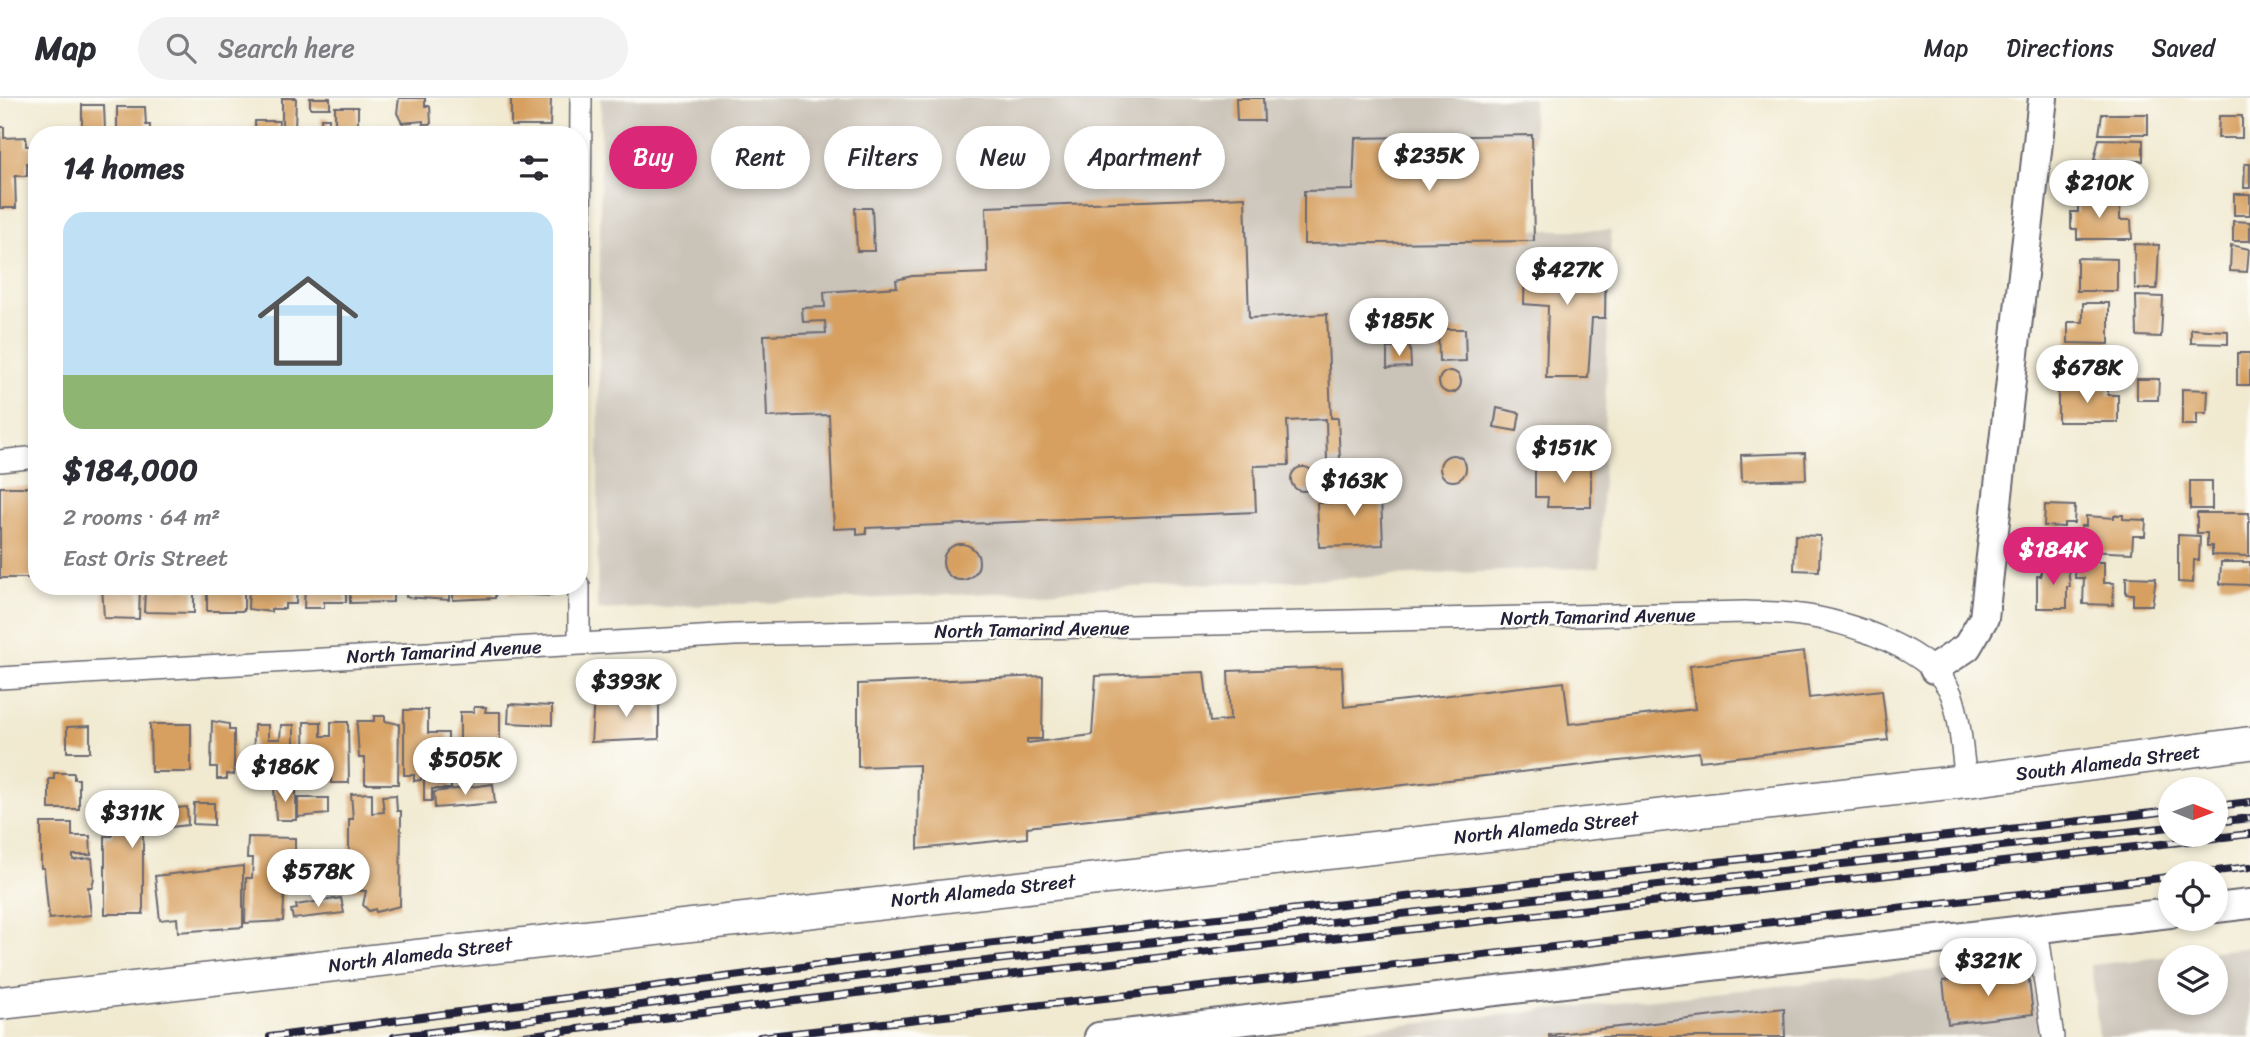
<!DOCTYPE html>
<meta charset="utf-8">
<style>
:root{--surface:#fff;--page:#f2f2f3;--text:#2b2b33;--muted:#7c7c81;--line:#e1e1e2;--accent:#db2777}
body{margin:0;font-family:Sriracha,sans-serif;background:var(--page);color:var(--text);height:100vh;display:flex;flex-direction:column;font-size:26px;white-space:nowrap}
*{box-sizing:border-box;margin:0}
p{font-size:23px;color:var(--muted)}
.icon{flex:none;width:38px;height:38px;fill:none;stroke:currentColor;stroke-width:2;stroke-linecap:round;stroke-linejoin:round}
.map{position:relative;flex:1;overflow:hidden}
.panel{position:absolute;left:28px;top:28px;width:560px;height:469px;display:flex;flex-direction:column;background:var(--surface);border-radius:28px;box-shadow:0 4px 10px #0003}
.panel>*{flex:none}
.banner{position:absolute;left:609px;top:28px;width:665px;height:63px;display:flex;gap:14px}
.needle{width:46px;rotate:91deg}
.tools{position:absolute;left:2158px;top:679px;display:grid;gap:14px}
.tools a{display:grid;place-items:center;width:70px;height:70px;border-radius:50%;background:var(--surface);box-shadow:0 4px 10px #0003;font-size:35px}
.price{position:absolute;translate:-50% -60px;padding:0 16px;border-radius:24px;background:#fff;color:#222;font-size:23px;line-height:46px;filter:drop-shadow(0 2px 4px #0008)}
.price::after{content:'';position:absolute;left:50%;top:42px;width:21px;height:16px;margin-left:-10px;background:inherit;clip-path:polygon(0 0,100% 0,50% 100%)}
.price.selected{background:var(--accent);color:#fff}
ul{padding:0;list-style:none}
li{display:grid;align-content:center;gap:14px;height:371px;padding:0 35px}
li span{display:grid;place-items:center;height:217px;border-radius:21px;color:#555}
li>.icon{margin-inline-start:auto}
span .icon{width:126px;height:126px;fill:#fffc;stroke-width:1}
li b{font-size:30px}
h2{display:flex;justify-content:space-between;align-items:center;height:84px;padding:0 35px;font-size:30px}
.tag{padding:0 24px;border-radius:32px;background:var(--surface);box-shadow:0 4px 10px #0003;font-size:24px;line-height:63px}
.tag.selected{background:var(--accent);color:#fff}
header{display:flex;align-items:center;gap:42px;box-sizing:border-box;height:98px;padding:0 35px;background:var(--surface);border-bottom:2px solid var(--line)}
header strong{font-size:33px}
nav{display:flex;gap:38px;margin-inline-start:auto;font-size:24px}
.search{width:490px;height:63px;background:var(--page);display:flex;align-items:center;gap:18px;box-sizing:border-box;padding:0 24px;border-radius:38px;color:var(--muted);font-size:26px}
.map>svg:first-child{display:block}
.industrial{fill:#cac3b8;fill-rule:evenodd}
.building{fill:#d7a061}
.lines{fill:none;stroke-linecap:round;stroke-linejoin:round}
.street-casing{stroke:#6a6870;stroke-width:24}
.secondary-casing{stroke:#6a6870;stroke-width:32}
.primary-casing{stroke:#6a6870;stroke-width:35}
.street{stroke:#fff;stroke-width:21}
.secondary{stroke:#fff;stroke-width:28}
.primary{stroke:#fff;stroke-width:32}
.rail-casing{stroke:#22223b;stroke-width:8}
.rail{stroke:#fdfcf7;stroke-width:5;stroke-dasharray:16;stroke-linecap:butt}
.labels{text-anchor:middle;stroke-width:5;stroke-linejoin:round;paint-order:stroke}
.street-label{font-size:19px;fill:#22223b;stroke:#fdfcf7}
</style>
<header>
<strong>Map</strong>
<div class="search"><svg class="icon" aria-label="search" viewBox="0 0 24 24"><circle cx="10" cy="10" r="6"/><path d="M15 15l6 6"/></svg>Search here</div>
<nav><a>Map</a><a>Directions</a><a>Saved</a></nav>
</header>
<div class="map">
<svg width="2250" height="939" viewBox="0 0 2250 939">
<rect width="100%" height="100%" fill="#fdfcf7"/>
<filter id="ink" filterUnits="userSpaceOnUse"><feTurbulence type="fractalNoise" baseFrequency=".0143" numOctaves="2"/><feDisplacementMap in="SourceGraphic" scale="14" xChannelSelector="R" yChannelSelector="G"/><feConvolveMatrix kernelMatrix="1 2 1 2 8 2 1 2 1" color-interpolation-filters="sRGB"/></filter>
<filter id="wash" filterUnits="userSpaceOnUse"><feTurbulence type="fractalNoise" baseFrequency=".00686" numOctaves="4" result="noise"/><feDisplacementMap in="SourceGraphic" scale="28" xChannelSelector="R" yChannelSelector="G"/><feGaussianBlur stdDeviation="1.57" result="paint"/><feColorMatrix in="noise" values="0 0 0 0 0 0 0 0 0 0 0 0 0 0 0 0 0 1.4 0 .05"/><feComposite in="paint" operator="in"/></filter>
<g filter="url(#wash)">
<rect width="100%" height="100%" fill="#f1ead1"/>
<!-- industrial -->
<path class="industrial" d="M601 0H1533L1534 132H1611L1600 469 597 512Z
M2250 849V939H2099L2091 867ZM2170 859H2216V905H2170Z
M2030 862 2040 939H1285Z"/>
<g id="blocks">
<!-- building -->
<path class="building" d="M282 0H296L295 31 282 30Z
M310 0H330V10H310Z
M399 0H425V8H430L431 26H423V23L402 25 397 15Z
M511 0H551L550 28H511Z
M1236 0H1263L1264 23H1237Z
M82 7H104L105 31H82Z
M117 9H145L146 27H150V37H117Z
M335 9H358V33H335Z
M2102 16H2148V36H2099Z
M2219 18H2242V40H2218Z
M321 20H329V37H312V33H321Z
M255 23H279L278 37H255Z
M0 29H4V40L26 39V48H37V65H27V78H15L16 110H0Z
M1532 37 1534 143 1304 146V93L1353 92 1355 40Z
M2099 41 2143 42V63L2094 62Z
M872 59 873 81 851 82 850 60Z
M2245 66H2250V90H2244Z
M2088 68 2120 69V93L2088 90Z
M2234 96H2250V117H2234Z
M2078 98H2109L2108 108H2120V122H2131L2132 141H2077V131H2071V114H2078Z
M1245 99 1249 220 1327 216 1331 320H1338L1340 362 1327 363 1326 321 1287 323 1289 367 1254 368 1256 414 866 430V436L857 437V430L834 431 829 317 767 319 764 237 826 235 825 223 803 224 802 210 825 209 824 194 897 189 896 182 912 178 988 175 986 109Z
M855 110H872L874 153H857Z
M2233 123 2250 124V143H2233Z
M2134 146 2159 147 2157 191H2135Z
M2231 147 2249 151 2247 174 2230 173Z
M1594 157H1606L1605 220H1592L1588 280H1546L1548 208 1524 206 1525 158H1592L1594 166Z
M2077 160 2117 161V193H2077Z
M2136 198 2163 199 2161 239 2137 238Z
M2083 205H2109V246L2068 245V224H2083Z
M1438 231H1465L1466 263 1439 264Z
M2191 231 2228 233V246L2191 245Z
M1410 249 1411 269 1387 270V250Z
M2237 255H2250V287H2237Z
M1439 284a11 11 0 1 1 22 0a11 11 0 1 1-22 0Z
M2137 281H2159L2158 302H2137Z
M2058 290H2108V297H2118V324H2058Z
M2182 291 2208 292 2207 315H2197V327H2182Z
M1497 310 1520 315 1517 333 1494 329Z
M1805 355 1806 381 1742 383 1741 357Z
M1440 370a13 13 0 1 1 26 0a13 13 0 1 1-26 0Z
M1535 365 1591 367V409H1547L1548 399H1535Z
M1291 381a12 12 0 1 1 24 0a12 12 0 1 1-24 0Z
M1386 378V400H1381L1383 447 1319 449 1317 405 1359 404V398H1365L1364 379Z
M2190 383H2212V411H2190Z
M0 389H37V480H0Z
M2045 407 2075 408 2074 425H2064V429L2044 428Z
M2197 415H2249V458L2212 457V448H2207V435H2197Z
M2114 417H2123V421L2146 422 2145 438H2133L2132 455 2084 453 2081 428H2086V418L2114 420Z
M1795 437 1820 438 1819 473 1794 472Z
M2178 437 2200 438 2199 462H2194L2193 485 2178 484Z
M943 464a18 18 0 1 1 36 0a18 18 0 1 1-36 0Z
M2076 459 2096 460V464H2104V485H2114L2113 507 2083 506 2084 480H2075Z
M2221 464H2250V487L2220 486Z
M2041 468 2068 469 2070 489H2067V510H2037V478H2041Z
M2126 479 2156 480 2152 507H2133V496H2126Z
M102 488H140L139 521 104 520Z
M210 488H244V513H207V491Z
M249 488H297L296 506H285V511H271V514L248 511Z
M305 488H346V504H324V510H304Z
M350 488H393V504L350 505Z
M406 488H449V502L406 499Z
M453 488H496L495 500 453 502Z
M509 488H552V498L509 496Z
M184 490 194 492V515L144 514 145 491Z
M1804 554 1809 600 1882 592 1888 642 1700 663 1699 654 1027 729V740L918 751 919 667 858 669V586L1043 578 1042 641H1027V645L1092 637 1096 578 1204 574 1210 624 1230 622 1228 573 1342 569 1344 609 1564 584 1569 626 1695 611 1690 568Z
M659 598V641L591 644 594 599Z
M509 606 552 608V627L508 625Z
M474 609H486L485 614H500V661H460V614H474Z
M404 612H428V635H448V678L451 677V691H432V703H424V678H421V682L414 683V677H404Z
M374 618H385V623L399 626 398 686H365V660H359L357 628 358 623H374Z
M212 623 229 626V632H234V677L227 676V681H217V669H211Z
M304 624H321V638H331V624H348L349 685H331V671H322V685H305Z
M150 626H191V674H151Z
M254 627H268V641H280L281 627H294V686H280V671H267V686H253Z
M90 628V654H67V629Z
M54 675H74V681H79V711H49V681H54Z
M493 686 495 705 435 710 434 694Z
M274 690H296V722H276Z
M112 695H143V726L144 713 187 709 188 727 143 732V816H105V738H112Z
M372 695V715L384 714 382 698 396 697 397 713H401L400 808 376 814 375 811 369 813 363 807 366 793 349 792V721H353L351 696Z
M298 700H328V716L298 719Z
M194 705H214V727L193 726Z
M41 725H72V738H90L91 757H73V762L92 760 94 780 92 789H88L91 817 49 821 44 770H41Z
M248 739 295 740V756L321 757V782L285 781 283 823 245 825 246 780H252L253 760H247Z
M243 768V829L178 834 177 820 160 822 155 778Z
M341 800 344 815 293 821 291 812 297 811 296 807Z
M2028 874 2033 916 1948 926 1943 883Z
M1784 910 1785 939H1549V937Z"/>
</g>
</g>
<g filter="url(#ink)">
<use href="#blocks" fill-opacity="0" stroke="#6a6870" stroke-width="2"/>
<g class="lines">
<!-- street casing -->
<g class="street-casing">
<path id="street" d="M579 286 581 0
M0 363 37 359
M579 545V488
M0 580 734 537 1746 514C1764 515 1783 514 1800 517 1845 522 1935 552 1952 598 1961 624 1962 655 1966 683
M2037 831 2053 939"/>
</g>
<!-- secondary casing -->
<g class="secondary-casing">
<path id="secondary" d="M1934 571 1967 549 1984 520 2043 0
M2216 810 2250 806
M1099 939 2170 815"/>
</g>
<!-- primary casing -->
<g class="primary-casing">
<path id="primary" d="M0 905 1966 683 2250 645"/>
</g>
<!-- street -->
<use href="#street" class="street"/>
<!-- secondary -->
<use href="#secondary" class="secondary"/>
<!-- primary -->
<use href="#primary" class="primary"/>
<!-- rail casing -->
<g class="rail-casing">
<path id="rail" d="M2216 708 2250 704
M2216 724 2250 720
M2199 775 2250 769
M270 939 923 853 2170 713
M394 939 925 870 2170 729
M516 939 927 886 2250 736
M760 939 2170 779"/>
</g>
<!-- rail -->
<use href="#rail" class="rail"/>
</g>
</g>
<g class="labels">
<!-- street labels -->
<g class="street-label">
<text transform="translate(1598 518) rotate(-1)" y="7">North Tamarind Avenue</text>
<text transform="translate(1032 531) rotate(-1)" y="7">North Tamarind Avenue</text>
<text transform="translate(444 553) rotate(-3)" y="7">North Tamarind Avenue</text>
<text transform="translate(2108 664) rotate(-7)" y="7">South Alameda Street</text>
<text transform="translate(1546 729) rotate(-6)" y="7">North Alameda Street</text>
<text transform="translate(983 792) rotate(-6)" y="7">North Alameda Street</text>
<text transform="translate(420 856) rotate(-7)" y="7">North Alameda Street</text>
</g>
</g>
</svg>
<div class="tools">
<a><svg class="needle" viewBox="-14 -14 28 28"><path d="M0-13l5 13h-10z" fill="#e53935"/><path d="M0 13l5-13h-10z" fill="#7c7c81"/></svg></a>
<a><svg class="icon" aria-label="locate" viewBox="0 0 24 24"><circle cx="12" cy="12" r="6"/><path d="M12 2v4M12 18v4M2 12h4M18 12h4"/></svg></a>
<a><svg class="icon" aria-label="layers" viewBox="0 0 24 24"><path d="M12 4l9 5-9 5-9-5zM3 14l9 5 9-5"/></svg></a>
</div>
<b class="price" style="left:1429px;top:95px">$235K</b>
<b class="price" style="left:2099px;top:122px">$210K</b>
<b class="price" style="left:1567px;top:209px">$427K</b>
<b class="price" style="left:1399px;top:260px">$185K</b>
<b class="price" style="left:2087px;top:307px">$678K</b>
<b class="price" style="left:1564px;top:387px">$151K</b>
<b class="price" style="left:1354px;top:420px">$163K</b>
<b class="price selected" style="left:2053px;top:489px">$184K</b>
<b class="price" style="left:626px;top:621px">$393K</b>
<b class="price" style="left:465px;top:699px">$505K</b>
<b class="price" style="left:285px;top:706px">$186K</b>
<b class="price" style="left:132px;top:752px">$311K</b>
<b class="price" style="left:318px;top:811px">$578K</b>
<b class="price" style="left:1988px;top:900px">$321K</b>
<div class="banner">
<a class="tag selected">Buy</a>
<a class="tag">Rent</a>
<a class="tag">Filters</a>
<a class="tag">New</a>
<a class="tag">Apartment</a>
</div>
<section class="panel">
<h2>14 homes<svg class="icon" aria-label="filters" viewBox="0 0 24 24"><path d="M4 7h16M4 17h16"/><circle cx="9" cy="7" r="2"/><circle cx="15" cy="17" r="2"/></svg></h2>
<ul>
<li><span style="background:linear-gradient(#bfe0f5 75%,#8fb573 0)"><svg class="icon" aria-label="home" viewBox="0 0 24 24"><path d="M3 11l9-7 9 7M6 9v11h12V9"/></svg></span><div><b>$184,000</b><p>2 rooms · 64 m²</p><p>East Oris Street</p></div></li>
</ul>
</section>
</div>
